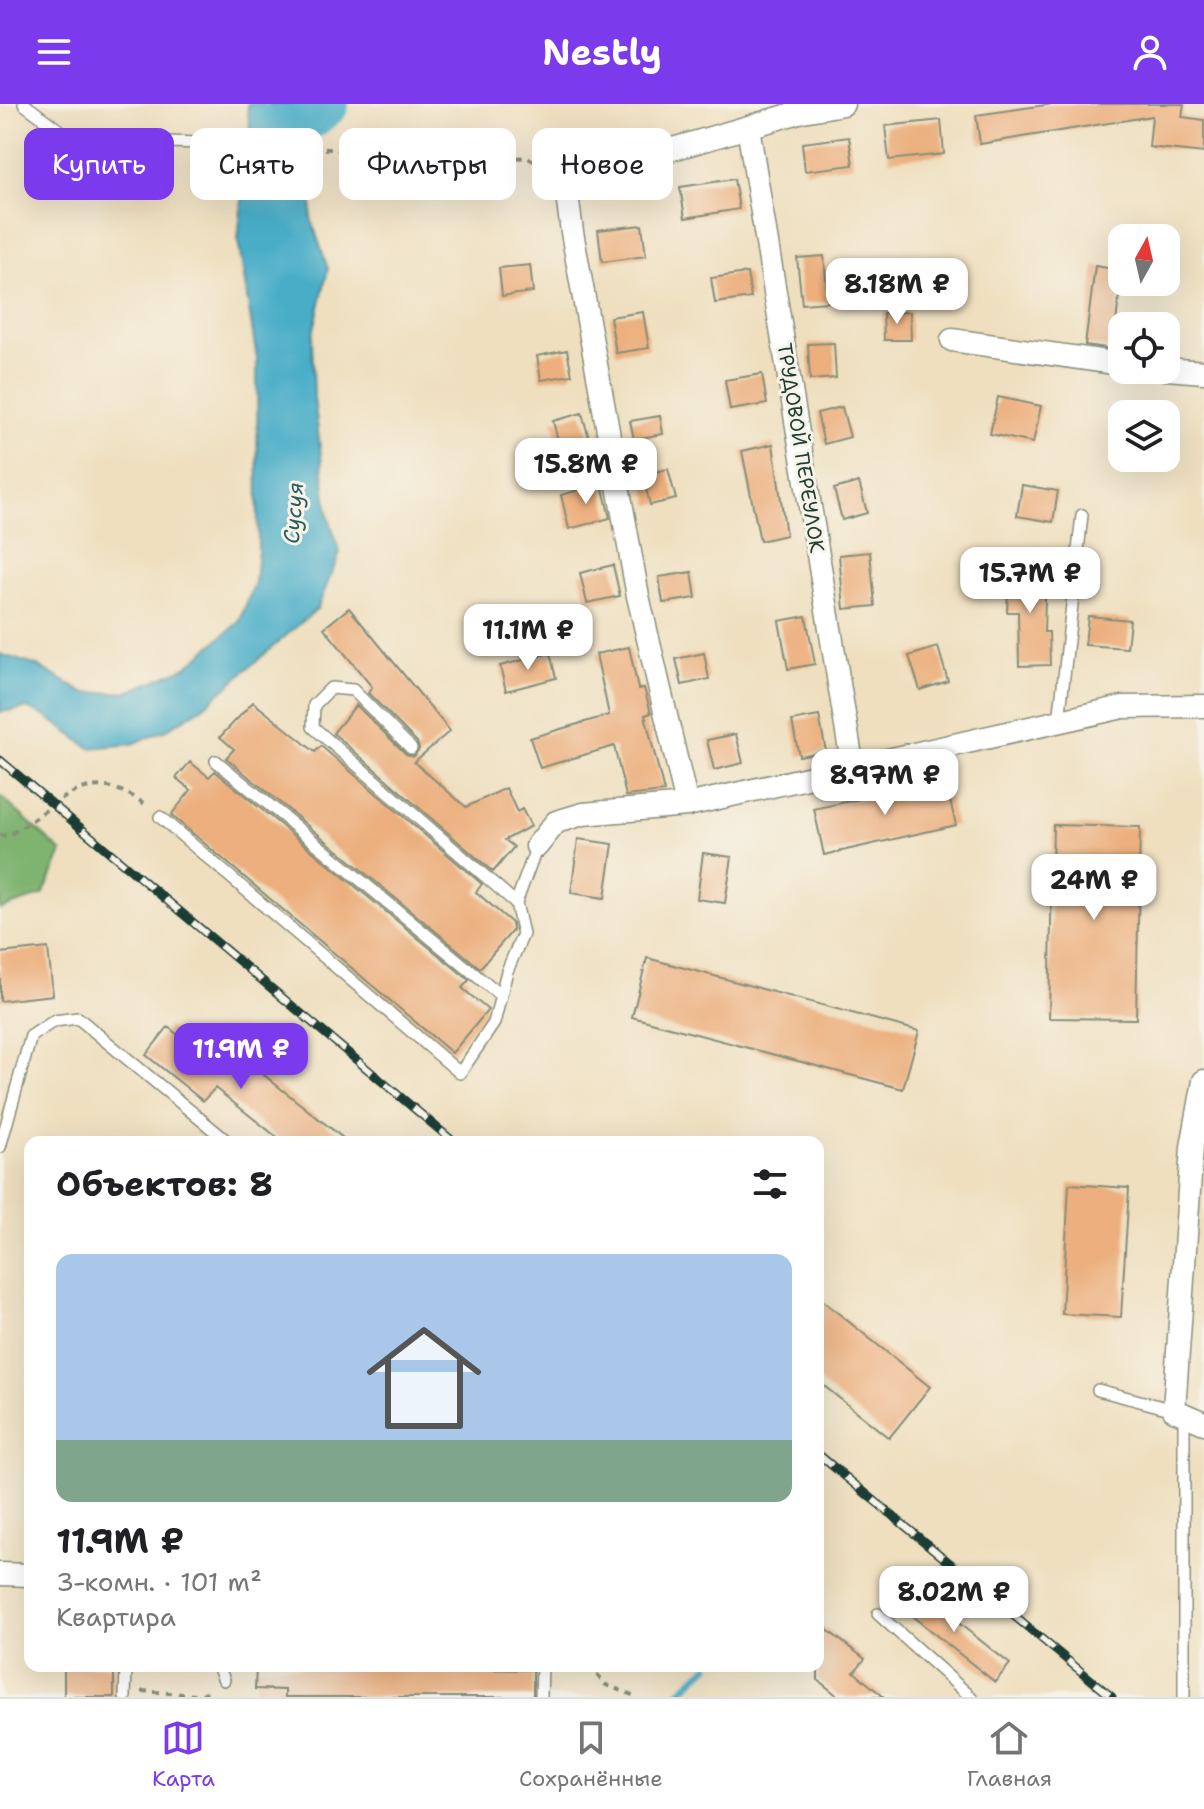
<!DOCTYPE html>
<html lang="ru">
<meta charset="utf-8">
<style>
:root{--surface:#fff;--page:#f2f2f2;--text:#202124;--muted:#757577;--line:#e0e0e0;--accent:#7c3aed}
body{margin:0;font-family:"Shantell Sans",sans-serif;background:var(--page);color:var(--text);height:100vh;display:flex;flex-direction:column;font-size:30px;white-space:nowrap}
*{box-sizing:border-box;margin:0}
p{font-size:26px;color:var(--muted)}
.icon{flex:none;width:44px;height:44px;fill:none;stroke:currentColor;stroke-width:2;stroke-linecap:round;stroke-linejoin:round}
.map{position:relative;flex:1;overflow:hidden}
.sheet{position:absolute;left:24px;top:1032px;width:800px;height:536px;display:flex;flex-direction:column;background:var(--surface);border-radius:16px;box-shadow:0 8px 32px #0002}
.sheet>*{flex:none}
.guide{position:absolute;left:24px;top:24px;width:800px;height:72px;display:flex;gap:16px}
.needle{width:52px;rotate:8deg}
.tools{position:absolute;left:1108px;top:120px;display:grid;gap:16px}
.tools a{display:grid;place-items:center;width:72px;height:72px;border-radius:16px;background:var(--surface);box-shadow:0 8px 32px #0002;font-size:40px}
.price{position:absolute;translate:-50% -68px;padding:0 18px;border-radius:16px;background:#fff;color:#222;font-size:26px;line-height:52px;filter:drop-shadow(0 2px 4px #0008)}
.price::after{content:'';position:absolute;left:50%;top:48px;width:24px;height:18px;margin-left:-12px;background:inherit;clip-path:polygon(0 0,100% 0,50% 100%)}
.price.on{background:var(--accent);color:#fff}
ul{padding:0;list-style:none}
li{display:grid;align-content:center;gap:16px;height:424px;padding:0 32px}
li+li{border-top:2px solid var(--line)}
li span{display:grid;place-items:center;height:248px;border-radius:16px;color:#555}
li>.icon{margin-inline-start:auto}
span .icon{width:144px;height:144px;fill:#fffc;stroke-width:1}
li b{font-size:34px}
h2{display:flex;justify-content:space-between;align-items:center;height:96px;padding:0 32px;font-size:34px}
.chip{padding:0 28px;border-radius:16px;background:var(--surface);box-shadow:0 8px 32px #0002;font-size:28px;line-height:72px}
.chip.on{background:var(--accent);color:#fff}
header{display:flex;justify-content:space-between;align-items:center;height:104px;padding:0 32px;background:var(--accent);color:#fff;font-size:36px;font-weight:700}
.tab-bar{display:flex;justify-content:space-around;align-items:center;height:112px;border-top:2px solid var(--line);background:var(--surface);font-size:22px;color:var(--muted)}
.tab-bar a{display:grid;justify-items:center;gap:4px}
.tab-bar .on{color:var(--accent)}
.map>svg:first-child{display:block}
.forest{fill:#7eb36f;stroke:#4e7852;stroke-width:2}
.water{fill:#48adc8;stroke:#34757e;stroke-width:2}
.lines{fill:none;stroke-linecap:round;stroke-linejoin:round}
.stream{stroke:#48adc8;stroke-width:7}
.river{stroke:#48adc8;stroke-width:44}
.building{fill:#ecaf7d}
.service-casing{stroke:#878e7a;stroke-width:14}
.minor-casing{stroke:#878e7a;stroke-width:25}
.path{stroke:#878e7a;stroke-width:4;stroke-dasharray:6 6;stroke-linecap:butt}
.service{stroke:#fff;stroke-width:11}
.minor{stroke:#fff;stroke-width:22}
.rail-casing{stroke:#1f3d34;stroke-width:9}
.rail{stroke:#f7f3e8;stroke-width:6;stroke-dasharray:18;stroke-linecap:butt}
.labels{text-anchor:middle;stroke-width:6;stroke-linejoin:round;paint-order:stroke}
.street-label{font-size:20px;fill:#1f3d34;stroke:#f7f3e8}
.water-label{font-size:22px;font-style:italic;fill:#2b5f60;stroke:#f7f3e8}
</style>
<header><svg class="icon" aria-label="menu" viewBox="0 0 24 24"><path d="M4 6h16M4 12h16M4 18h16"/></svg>Nestly<svg class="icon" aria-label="person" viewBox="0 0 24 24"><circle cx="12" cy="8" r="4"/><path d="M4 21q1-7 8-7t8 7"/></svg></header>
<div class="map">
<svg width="1204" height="1593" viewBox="0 0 1204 1593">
<rect width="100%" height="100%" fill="#f7f3e8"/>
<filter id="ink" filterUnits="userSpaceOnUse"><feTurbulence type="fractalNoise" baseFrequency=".0125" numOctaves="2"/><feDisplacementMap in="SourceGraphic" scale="16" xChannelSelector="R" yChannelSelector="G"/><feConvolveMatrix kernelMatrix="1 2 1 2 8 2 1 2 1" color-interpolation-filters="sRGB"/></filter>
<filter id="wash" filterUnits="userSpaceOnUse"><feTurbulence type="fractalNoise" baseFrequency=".006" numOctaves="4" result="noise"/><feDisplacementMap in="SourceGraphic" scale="32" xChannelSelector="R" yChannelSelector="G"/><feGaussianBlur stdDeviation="1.8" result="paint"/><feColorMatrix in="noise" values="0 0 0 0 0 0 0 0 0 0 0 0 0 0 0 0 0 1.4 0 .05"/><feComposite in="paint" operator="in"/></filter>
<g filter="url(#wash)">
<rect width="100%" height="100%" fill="#efdfbf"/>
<!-- forest -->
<path class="forest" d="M0 692 62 748 43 791 0 805Z"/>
<!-- water -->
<path class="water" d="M247 0H310L319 22 311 114 328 165 312 234 314 294 328 410 340 449 317 505 203 603 164 627 132 640 90 644 45 612 27 604 0 608V550L38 562 84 589 128 588 186 563 239 518 255 478 258 447 257 255 238 136 242 96 255 68Z"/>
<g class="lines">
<!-- stream -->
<path class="stream" d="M674 1593 708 1562"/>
<!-- river -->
<path class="river" d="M311 13 327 0"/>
</g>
<g id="blocks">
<!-- building -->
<path class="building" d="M1053 0H1184L1182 13 1204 16V49L1149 43 1152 12 980 40 976 11Z
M941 16 944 50 889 56 885 22Z
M849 33 853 61 805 67 802 39Z
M734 75 739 105 685 114 680 83Z
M642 121 646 152 602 158 598 126Z
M824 152 828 198 802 200 797 154Z
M530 161 533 188 502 192 499 164Z
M1095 162 1122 166 1113 245 1085 241Z
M747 169 751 194 715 199 711 174Z
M643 208 649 244 616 249 610 213Z
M910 208 911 236H884L883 209Z
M834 239 836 274 810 276 808 240Z
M567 246 572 271 541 276 537 252Z
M762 270 767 300 730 306 725 276Z
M998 293 1041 302 1033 339 990 330Z
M842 303 850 333 824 340 817 309Z
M582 309 590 338 560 345 553 317Z
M660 312 663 330 634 335 630 317Z
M773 340 786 431 760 437 742 347Z
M668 365 676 395 650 401 643 371Z
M859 378 867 409 842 416 834 385Z
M602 380 610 414 569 425 561 391Z
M1022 381 1058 387 1053 418 1017 412Z
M870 448 875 502 844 505 839 451Z
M613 461 620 492 587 499 580 469Z
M1009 464 1046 466 1044 528H1049L1050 561 1019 562 1018 508H1007Z
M692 468 696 494 663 499 659 473Z
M349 504 450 627 414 658 466 703 506 684 517 708 522 705 531 722 505 736 514 743 493 768 333 629 356 601 406 650 414 652 419 645 417 638 368 589 372 583 324 524Z
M806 512 815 560 788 565 779 517Z
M1088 512 1130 516 1127 544 1085 541Z
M629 543 638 585 644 584 651 609 645 611 664 688 626 692 614 642 540 664 530 634 609 611 596 550Z
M938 543 948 577 920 586 909 552Z
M550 549 556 574 506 587 500 562Z
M704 549 709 575 682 581 676 555Z
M253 598 315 648 321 642 482 780 476 788 512 819 513 826 480 864 226 654 234 645 220 633Z
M819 612 826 647 799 652 792 617Z
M736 630 743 659 714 666 707 636Z
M190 658 209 673 215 667 469 876 462 884 488 906 452 949 171 711 191 686 176 674Z
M945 676 956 721 824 751 814 705Z
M1053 721 1140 723 1136 915 1049 914Z
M578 735 613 740 605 794 571 789Z
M703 749 732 753 725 799 697 795Z
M48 844 53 891 0 897V849Z
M647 854 919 927 903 985 632 913Z
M168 923 226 969 240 952 348 1038H283L215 984 203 997 146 951Z
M1069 1080 1129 1084 1121 1213 1062 1210Z
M818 1193 930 1283 889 1334 818 1277Z
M912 1482 1010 1560 995 1578 897 1500Z
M818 1519 865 1555 854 1568 884 1593H839L818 1576Z
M64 1562H114V1593H64Z
M256 1562 533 1566V1593H285V1586L255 1585Z"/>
</g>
</g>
<g filter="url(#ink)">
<use href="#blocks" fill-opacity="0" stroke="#878e7a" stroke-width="2"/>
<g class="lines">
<!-- service casing -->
<g class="service-casing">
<path id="service" d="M24 0 71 35 199 39
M1059 617 1082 411
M411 644 353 586 331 584 314 601 313 623 516 799
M216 657 501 892
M160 713 460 969 494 919 507 867 523 830 516 799 537 742
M0 1043 31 932 54 917 78 914 228 1038
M1098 1286 1174 1306
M1184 1312V1593
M878 1510 971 1593
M218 1562 224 1576
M125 1593 126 1562
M541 1593 542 1562"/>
</g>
<!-- minor casing -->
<g class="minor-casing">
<path id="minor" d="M748 23 853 665
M952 236 1122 260
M1166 265 1204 268
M687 701 638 492 572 128 568 98 570 75 803 7 843 0
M537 742 556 718 583 710 687 701 1123 603 1204 602
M1204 977 1192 1043 1174 1306 1204 1319
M0 1470 30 1471"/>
</g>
<!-- path -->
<path class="path" d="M217 40 528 54 549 65
M0 732 9 731C65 699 85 656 149 703
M589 1562 606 1581 638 1593
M142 1587 196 1591 212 1588"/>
<!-- service -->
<use href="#service" class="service"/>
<!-- minor -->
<use href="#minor" class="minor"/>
<!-- rail casing -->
<g class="rail-casing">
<path id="rail" d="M0 656 454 1038
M818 1350 1112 1593"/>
</g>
<!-- rail -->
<use href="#rail" class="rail"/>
</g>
</g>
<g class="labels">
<!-- street labels -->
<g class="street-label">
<text transform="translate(801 344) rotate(81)" y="7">ТРУДОВОЙ ПЕРЕУЛОК</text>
</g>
<!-- water labels -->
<g class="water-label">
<text transform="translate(293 409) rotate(-86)" y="8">Сусуя</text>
</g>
</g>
</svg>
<div class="tools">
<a><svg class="needle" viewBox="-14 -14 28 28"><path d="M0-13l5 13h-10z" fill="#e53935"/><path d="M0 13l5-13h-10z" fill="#757577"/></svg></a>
<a><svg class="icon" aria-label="locate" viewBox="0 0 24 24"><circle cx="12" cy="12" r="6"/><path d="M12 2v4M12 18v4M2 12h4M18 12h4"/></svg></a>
<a><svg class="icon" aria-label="layers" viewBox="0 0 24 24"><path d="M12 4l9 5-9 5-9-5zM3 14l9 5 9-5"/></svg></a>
</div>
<b class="price" style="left:897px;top:222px">8.18M ₽</b>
<b class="price" style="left:586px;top:402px">15.8M ₽</b>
<b class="price" style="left:1030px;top:511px">15.7M ₽</b>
<b class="price" style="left:528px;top:568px">11.1M ₽</b>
<b class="price" style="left:885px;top:713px">8.97M ₽</b>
<b class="price" style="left:1094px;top:818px">24M ₽</b>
<b class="price on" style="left:241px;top:987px">11.9M ₽</b>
<b class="price" style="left:954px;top:1530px">8.02M ₽</b>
<div class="guide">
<a class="chip on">Купить</a>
<a class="chip">Снять</a>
<a class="chip">Фильтры</a>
<a class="chip">Новое</a>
</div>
<section class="sheet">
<h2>Объектов: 8<svg class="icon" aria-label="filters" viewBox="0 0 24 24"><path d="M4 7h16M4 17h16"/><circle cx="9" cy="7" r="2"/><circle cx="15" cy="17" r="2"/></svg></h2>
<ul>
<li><span style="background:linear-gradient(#a9c7e8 75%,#7fa58c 0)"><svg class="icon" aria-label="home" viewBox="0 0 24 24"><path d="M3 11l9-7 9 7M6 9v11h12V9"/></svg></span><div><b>11.9M ₽</b><p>3-комн. · 101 m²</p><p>Квартира</p></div></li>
</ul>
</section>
</div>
<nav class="tab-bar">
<a class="on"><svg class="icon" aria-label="map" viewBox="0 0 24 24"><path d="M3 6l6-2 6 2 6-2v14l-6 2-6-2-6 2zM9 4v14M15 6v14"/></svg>Карта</a>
<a><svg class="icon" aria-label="saved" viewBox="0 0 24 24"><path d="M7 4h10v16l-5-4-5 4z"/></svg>Сохранённые</a>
<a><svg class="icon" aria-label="home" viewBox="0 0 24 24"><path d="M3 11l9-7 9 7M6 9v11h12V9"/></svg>Главная</a>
</nav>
